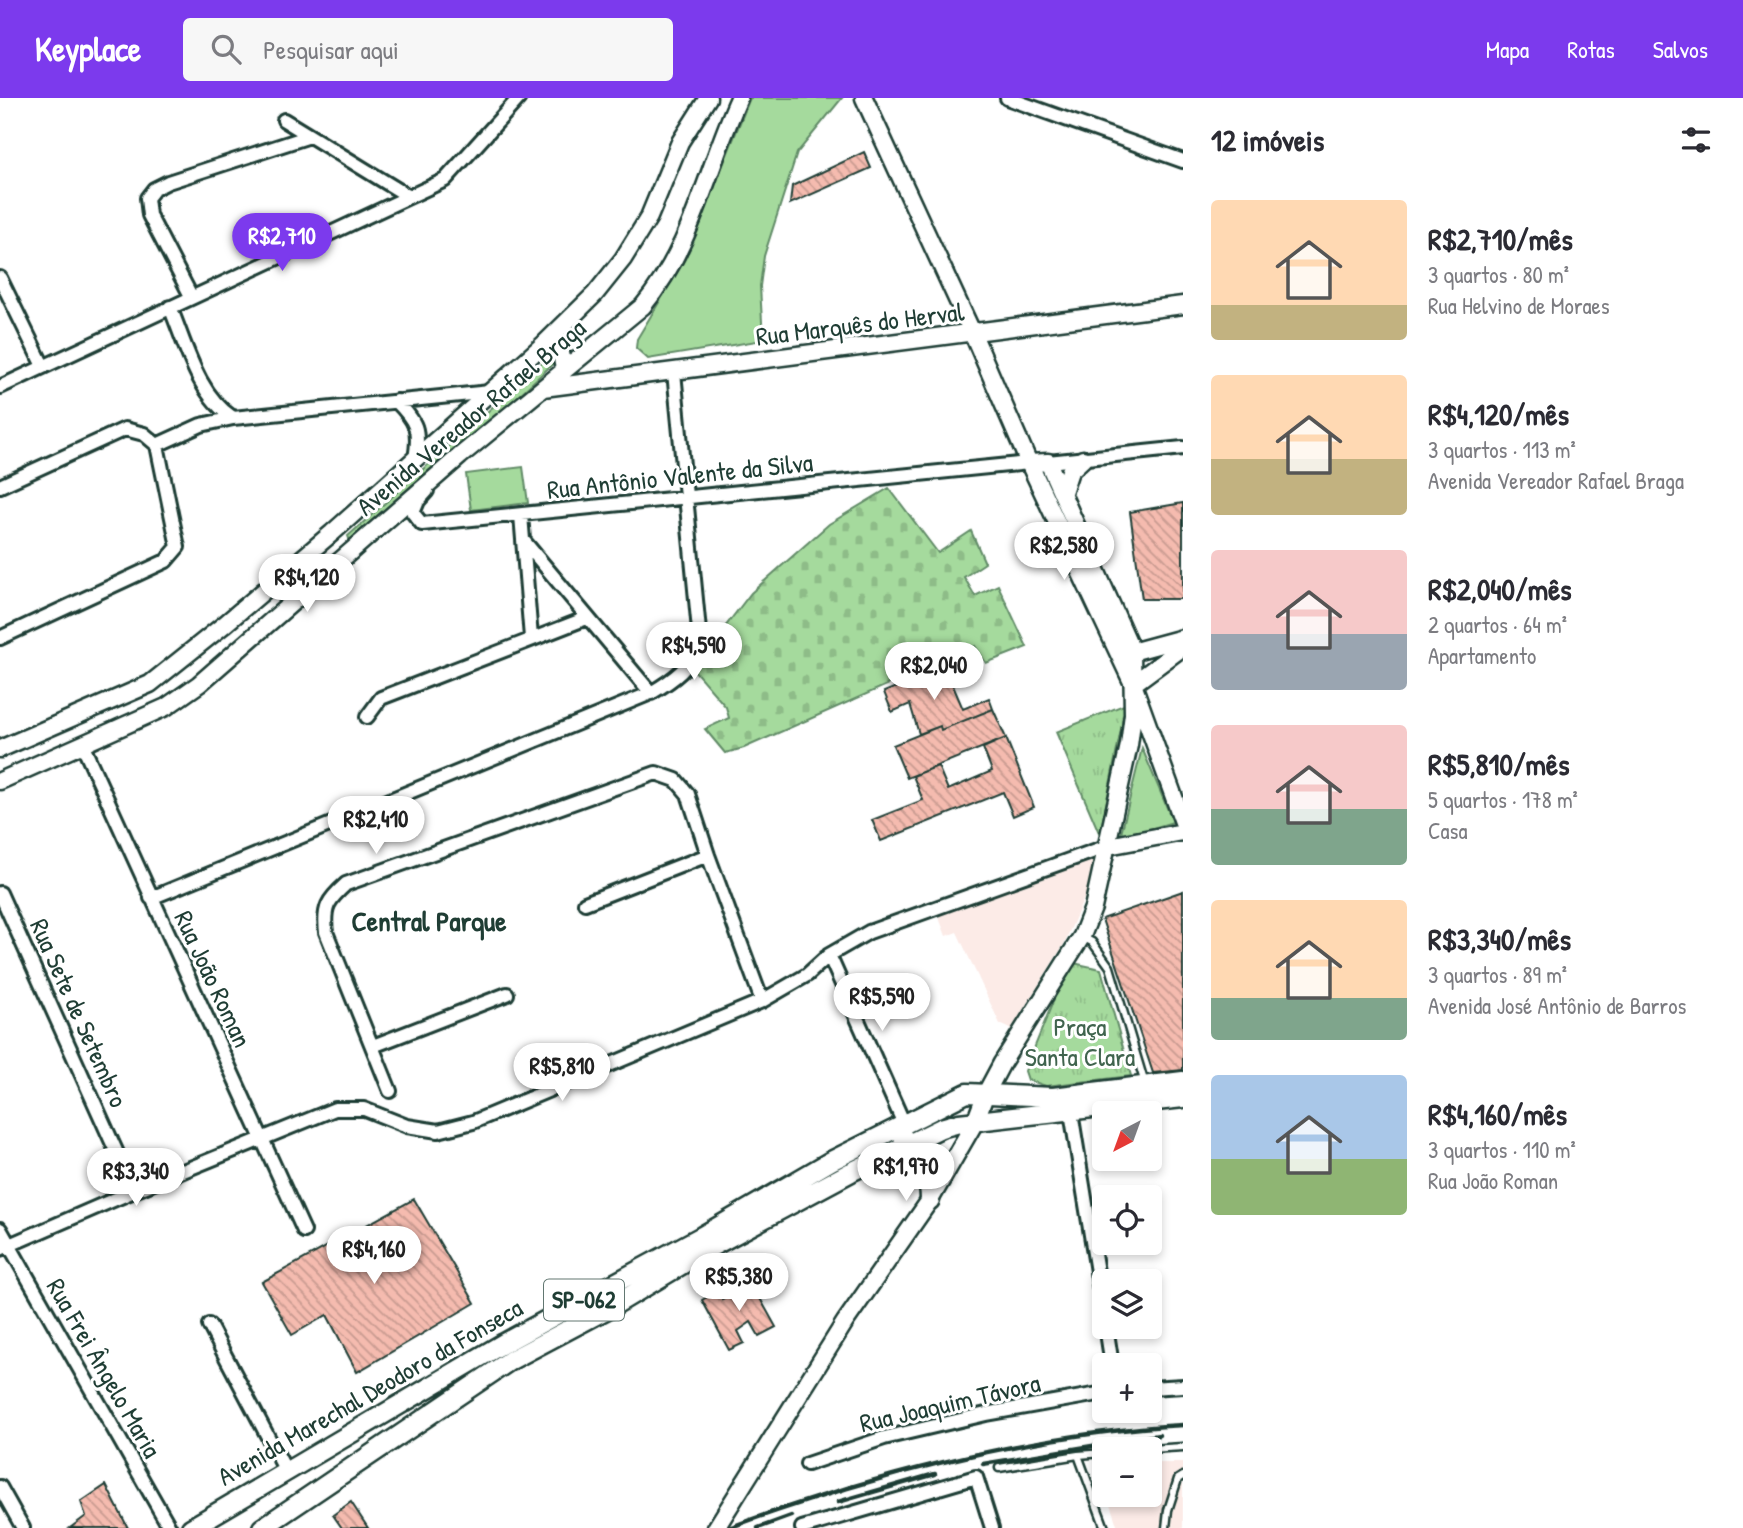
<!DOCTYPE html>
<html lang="pt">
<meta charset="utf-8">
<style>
:root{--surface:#fff;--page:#f7f7f7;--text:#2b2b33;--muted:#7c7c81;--accent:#7c3aed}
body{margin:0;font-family:"Patrick Hand",sans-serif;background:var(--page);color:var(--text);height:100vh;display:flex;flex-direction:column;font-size:26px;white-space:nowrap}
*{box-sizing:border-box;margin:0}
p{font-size:23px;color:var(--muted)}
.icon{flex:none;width:38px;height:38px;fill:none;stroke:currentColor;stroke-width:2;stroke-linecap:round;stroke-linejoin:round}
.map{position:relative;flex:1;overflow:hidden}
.panel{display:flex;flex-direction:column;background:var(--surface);width:560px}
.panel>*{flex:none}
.needle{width:46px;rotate:221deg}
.fabs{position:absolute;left:1092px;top:1003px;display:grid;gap:14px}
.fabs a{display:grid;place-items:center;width:70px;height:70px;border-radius:7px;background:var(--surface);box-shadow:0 4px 10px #0003;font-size:35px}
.price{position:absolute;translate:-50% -60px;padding:0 16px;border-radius:24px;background:#fff;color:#222;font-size:23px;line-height:46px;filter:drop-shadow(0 2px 4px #0008)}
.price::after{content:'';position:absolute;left:50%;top:42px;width:21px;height:16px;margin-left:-10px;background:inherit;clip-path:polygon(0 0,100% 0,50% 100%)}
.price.active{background:var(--accent);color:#fff}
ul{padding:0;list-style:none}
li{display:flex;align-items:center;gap:21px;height:175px;padding:0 28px}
li span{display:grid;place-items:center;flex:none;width:196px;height:140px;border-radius:7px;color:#555}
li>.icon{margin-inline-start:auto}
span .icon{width:84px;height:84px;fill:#fffc;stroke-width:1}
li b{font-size:30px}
h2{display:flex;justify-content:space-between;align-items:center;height:84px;padding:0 28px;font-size:30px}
header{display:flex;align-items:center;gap:42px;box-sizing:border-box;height:98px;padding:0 35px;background:var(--accent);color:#fff}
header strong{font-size:33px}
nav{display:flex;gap:38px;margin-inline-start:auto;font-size:24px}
.search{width:490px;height:63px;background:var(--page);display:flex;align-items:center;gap:18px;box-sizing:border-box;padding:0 24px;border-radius:7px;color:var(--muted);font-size:26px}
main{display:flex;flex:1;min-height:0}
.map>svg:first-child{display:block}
.built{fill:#fcebe7}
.grass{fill:#a5da9d;stroke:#628c68;stroke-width:2}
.cemetery{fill:url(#cemetery-stones);stroke:#628c68;stroke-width:2}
.park{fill:url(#park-tufts);stroke:#628c68;stroke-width:2}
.building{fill:url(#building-back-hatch);stroke:#1f3d34;stroke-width:2}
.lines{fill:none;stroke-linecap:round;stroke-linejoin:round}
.lane-casing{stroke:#1f3d34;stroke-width:11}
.street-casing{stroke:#1f3d34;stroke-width:18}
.secondary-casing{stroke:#1f3d34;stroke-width:21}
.primary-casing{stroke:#1f3d34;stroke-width:23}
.lane{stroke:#fff;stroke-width:6}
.street{stroke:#fff;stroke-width:12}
.secondary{stroke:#fff;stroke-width:16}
.primary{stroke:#fff;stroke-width:18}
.rail{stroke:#1f3d34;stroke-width:4.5}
.labels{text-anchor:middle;stroke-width:6;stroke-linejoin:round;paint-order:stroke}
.shield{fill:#fff;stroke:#627771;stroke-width:2}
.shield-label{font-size:24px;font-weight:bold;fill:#1f3d34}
.street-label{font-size:26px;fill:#1f3d34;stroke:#fff}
.park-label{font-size:26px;fill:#40644e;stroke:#fff}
.neighbourhood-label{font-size:28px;font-weight:bold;fill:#1f3d34;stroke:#fff}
</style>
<header>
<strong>Keyplace</strong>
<div class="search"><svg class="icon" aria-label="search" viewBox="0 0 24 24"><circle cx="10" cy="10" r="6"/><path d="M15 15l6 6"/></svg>Pesquisar aqui</div>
<nav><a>Mapa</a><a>Rotas</a><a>Salvos</a></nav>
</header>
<main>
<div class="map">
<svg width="1183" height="1430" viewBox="0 0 1183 1430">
<defs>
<pattern id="cemetery-stones" width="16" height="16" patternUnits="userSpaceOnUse" patternTransform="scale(1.75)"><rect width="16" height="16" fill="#a5da9d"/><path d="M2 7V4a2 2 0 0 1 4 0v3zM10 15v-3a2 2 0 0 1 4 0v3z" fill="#8ebc88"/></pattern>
<pattern id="park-tufts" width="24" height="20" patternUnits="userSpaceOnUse" patternTransform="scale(1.75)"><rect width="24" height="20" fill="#a5da9d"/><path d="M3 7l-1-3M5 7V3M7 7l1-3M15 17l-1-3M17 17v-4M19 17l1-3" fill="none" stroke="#8ebc88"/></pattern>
<pattern id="building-back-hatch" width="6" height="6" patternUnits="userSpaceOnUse" patternTransform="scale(1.75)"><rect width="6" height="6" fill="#f5bbaf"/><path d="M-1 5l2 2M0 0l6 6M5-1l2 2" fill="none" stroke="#c6998f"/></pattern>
</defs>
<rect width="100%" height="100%" fill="#fff"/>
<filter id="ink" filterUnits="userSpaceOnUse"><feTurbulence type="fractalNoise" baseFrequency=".0143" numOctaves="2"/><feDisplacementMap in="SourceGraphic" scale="14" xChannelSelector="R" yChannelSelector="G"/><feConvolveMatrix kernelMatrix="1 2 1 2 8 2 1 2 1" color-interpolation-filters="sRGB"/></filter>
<g filter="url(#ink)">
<!-- built -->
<path class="built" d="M1095 756 1088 791 1064 846 1011 931 1000 926 957 834 946 838 936 812Z
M1150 1365H1183V1430H1118L1107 1397 1150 1396Z"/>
<!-- grass -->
<path class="grass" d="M750 0H842L797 55 764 158 760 188 763 242 648 261 636 250 637 241 685 161Z
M551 257 555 259 556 263 453 358 350 443 348 438Z
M523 369 528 405 471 412 466 376Z
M1142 650 1173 724 1120 740Z"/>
<!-- cemetery -->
<path class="cemetery" d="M889 390 938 455 971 433 985 465 964 479 975 498 998 487 1027 549 986 565 975 548 744 650 725 655 705 631 729 620 726 609 693 571 751 495 829 426Z"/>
<!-- park -->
<path class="park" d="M1126 606 1100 737 1056 634Z
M1069 864 1101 871 1131 978 1046 988 1028 982 1025 973Z"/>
<!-- building -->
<path class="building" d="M864 54 871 70 790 106 792 88Z
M1183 405V501H1142L1130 414Z
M945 569 963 611 989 600 993 611 941 632 940 628 919 636 910 606 892 614 884 594Z
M945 569 963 611 989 600 993 611 941 632 940 628 919 636 910 606 892 614 884 594Z
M993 611 1006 640 907 680 893 647 940 628 941 632Z
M1006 640 1034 709 1013 718 1003 694 881 743 872 722 923 702 913 678 938 668 948 692 992 673 983 650Z
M1006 640 1034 709 1013 718 1003 694 881 743 872 722 923 702 913 678 938 668 948 692 992 673 983 650Z
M1183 793V972L1153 975 1102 821Z
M414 1101 475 1205 357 1274 327 1217 292 1237 262 1184Z
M747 1177 776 1229 759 1238 751 1224 738 1233 744 1245 729 1252 702 1202 719 1192 722 1201 736 1194 732 1187Z
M106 1387 128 1430H70L86 1418 81 1404Z
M351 1404 368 1430H342L333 1417Z"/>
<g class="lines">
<!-- lane casing -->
<g class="lane-casing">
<path id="lane" d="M1082 839 1092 844 1110 869 1145 986
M1150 1351 1183 1349
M1104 1355 1078 1357 1105 1430
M999 1370 1078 1357
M1166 1430 1168 1412 1178 1381 1183 1378"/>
</g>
<!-- street casing -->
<g class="street-casing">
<path id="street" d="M1007 0 1183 63
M284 22 408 98
M0 180 43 268
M191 198 149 117 147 100 154 91 168 84 310 38
M170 209C186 247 197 296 233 320
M0 289 445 82 519 0
M396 303C417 324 420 332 415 361
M157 347 201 327 233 320 490 294
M1048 364 1183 350
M0 388 125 331 144 336 157 347 178 449 166 463 0 540
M427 393 418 403 413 415 422 426 1029 365
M521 417 531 540
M523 442 651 595
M367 619 381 600 587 520
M82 646 304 1133
M0 795 134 1093
M151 800 651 595C673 582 692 569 700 543L674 274
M585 805 708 757
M829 857 904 1026
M373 948 507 896
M390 993 326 834C323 809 328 802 346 786L656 675 676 682 688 696 708 757 762 903
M1071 1014 1104 1217
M0 1131 170 1430
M0 1151 134 1093 335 1011H364L407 1028 438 1033 473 1024 762 903 807 877 829 857 869 834 1108 748
M209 1227 287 1375
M1106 1228 1112 1267
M1150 1290 1183 1288
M807 1366 884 1340 986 1316 1104 1295
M0 1389 23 1430
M802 1430 976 1379 992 1430"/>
</g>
<!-- secondary casing -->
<g class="secondary-casing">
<path id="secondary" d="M864 0 973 236 1029 365 1133 586 1183 724
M544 246 561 255 564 271
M543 290 1183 207
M1063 394 1070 373 1083 361
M1124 556 1183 540
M1133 586 1183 549
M0 651 150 586 225 526 332 435 544 246 595 196 623 161 649 119 680 44 708 0
M0 683 166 609 199 586 460 358 643 208C693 148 707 70 739 0
M1108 748 1183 734
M716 1430 845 1224 930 1102 975 1024 986 995 1002 965 1082 838 1093 810 1129 647 1133 616 1132 553 1048 364 1029 365"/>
</g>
<!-- primary casing -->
<g class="primary-casing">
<path id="primary" d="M904 1040 903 1048C921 1065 930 1077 930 1102
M191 1430 504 1245 702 1138 831 1063 967 995 1053 999 1183 983
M262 1430 511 1262 613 1208 713 1148 851 1074 941 1030 959 1025 1183 1000"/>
</g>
<!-- lane -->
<use href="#lane" class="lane"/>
<!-- street -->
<use href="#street" class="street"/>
<!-- secondary -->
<use href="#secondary" class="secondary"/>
<!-- primary -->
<use href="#primary" class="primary"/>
<!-- rail -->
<path class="rail" d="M983 1366 1159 1337
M838 1404 935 1376
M729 1430C769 1414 810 1402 851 1389 959 1357 1070 1333 1183 1327
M758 1430 791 1418"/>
</g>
</g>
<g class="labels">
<!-- shield labels -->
<rect class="shield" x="544" y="1181.5" width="80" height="41" rx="5"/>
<g class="shield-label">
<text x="584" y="1210">SP-062</text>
</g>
<!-- street labels -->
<g class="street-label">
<text transform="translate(860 226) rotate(-7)" y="9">Rua Marquês do Herval</text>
<text transform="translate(471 319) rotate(-40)" y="9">Avenida Vereador Rafael Braga</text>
<text transform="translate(680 378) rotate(-6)" y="9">Rua Antônio Valente da Silva</text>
<text transform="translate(213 881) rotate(65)" y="9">Rua João Roman</text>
<text transform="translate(79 915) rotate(66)" y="9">Rua Sete de Setembro</text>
<text transform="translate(104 1270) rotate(60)" y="9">Rua Frei Ângelo Maria</text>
<text transform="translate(370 1294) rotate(-30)" y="9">Avenida Marechal Deodoro da Fonseca</text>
<text transform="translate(950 1305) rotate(-13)" y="9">Rua Joaquim Távora</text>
</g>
<!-- park labels -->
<g class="park-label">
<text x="1080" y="938">Praça<tspan x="1080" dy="30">Santa Clara</tspan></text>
</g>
<!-- neighbourhood labels -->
<g class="neighbourhood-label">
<text x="429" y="833">Central Parque</text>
</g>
</g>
</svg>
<div class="fabs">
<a><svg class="needle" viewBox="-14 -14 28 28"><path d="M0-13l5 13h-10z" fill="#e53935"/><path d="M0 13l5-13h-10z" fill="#7c7c81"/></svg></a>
<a><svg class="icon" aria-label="locate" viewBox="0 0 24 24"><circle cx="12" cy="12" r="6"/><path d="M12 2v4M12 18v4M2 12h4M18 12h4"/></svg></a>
<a><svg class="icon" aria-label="layers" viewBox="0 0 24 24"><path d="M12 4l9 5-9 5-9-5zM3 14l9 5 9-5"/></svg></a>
<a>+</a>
<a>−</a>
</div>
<b class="price active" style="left:282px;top:175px">R$2,710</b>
<b class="price" style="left:1064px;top:484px">R$2,580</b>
<b class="price" style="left:307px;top:516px">R$4,120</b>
<b class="price" style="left:694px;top:584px">R$4,590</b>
<b class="price" style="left:934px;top:604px">R$2,040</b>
<b class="price" style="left:376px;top:758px">R$2,410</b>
<b class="price" style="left:882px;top:935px">R$5,590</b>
<b class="price" style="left:562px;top:1005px">R$5,810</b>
<b class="price" style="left:906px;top:1105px">R$1,970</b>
<b class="price" style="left:136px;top:1110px">R$3,340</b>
<b class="price" style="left:374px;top:1188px">R$4,160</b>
<b class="price" style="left:739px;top:1215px">R$5,380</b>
</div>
<section class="panel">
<h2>12 imóveis<svg class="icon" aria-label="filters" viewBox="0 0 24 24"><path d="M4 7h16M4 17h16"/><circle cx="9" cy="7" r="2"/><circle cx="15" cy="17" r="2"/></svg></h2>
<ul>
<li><span style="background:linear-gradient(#ffd9b3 75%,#c2b280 0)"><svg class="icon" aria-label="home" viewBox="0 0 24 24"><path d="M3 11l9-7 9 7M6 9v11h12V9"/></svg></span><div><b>R$2,710/mês</b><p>3 quartos · 80 m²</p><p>Rua Helvino de Moraes</p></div></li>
<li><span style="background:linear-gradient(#ffd9b3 60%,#c2b280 0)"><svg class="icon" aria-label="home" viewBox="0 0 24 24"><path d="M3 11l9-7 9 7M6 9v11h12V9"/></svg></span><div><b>R$4,120/mês</b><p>3 quartos · 113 m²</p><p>Avenida Vereador Rafael Braga</p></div></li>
<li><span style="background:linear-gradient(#f6c9c9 60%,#9aa5b1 0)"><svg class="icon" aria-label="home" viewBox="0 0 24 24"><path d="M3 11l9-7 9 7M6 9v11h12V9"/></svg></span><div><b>R$2,040/mês</b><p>2 quartos · 64 m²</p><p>Apartamento</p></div></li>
<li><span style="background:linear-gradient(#f6c9c9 60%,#7fa58c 0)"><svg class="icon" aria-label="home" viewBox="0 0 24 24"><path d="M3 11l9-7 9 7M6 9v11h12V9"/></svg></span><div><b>R$5,810/mês</b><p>5 quartos · 178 m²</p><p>Casa</p></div></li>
<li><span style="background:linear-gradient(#ffd9b3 70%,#7fa58c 0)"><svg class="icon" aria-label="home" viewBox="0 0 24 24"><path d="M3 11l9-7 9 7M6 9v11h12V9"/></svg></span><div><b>R$3,340/mês</b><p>3 quartos · 89 m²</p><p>Avenida José Antônio de Barros</p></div></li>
<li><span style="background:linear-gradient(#a9c7e8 60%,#8fb573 0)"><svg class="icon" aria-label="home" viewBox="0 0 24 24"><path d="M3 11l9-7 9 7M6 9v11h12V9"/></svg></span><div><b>R$4,160/mês</b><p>3 quartos · 110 m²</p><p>Rua João Roman</p></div></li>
</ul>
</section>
</main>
